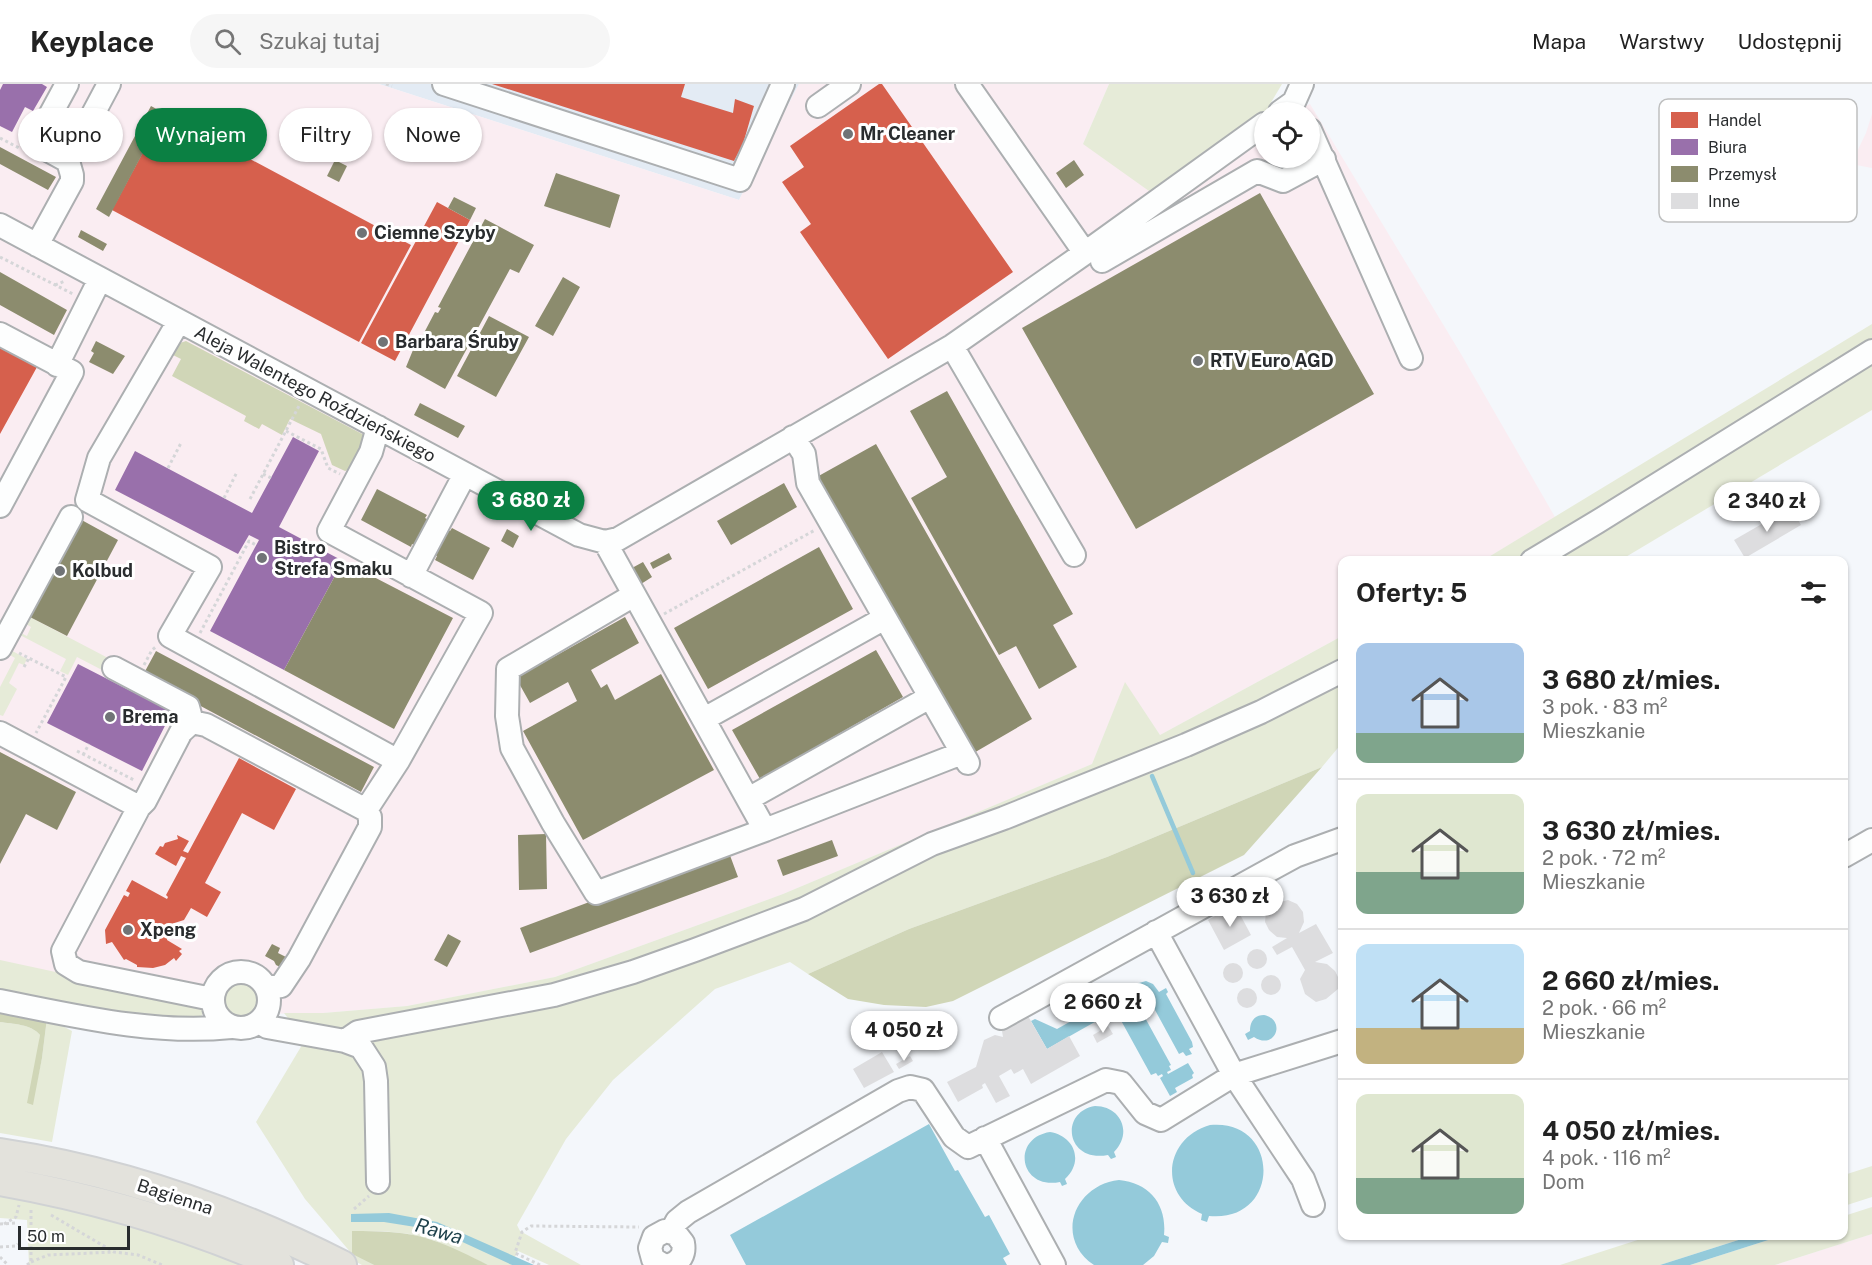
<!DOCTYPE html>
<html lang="pl">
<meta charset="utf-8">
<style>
:root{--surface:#fff;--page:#f6f6f6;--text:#222;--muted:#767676;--line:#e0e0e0;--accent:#0b8043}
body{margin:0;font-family:"Public Sans",sans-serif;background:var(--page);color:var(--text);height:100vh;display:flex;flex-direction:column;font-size:22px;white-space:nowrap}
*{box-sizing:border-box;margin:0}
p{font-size:20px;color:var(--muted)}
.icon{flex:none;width:33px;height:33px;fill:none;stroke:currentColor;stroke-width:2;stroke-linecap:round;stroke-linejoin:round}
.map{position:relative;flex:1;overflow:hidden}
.details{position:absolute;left:1338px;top:472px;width:510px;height:684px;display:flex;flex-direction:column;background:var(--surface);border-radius:12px;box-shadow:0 2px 4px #0004}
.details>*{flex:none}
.top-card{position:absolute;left:18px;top:24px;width:570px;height:54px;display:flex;gap:12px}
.tools{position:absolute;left:1254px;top:18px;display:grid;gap:12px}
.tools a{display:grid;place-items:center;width:66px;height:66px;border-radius:50%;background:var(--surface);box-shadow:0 2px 4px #0004;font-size:30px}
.scale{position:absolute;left:18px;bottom:15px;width:112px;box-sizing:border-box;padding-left:6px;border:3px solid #292c2e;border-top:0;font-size:16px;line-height:21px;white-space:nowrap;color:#292c2e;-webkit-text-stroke:4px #fff;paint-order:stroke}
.price{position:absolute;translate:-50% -51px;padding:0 14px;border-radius:21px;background:#fff;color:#222;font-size:20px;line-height:39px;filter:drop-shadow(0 2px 3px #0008)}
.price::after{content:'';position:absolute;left:50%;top:36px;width:18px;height:14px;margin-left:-9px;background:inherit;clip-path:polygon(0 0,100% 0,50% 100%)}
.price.active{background:var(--accent);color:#fff}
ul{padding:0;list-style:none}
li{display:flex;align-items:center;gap:18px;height:150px;padding:0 18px}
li+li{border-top:2px solid var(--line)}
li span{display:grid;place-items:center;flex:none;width:168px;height:120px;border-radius:12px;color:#555}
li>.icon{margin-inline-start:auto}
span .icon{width:72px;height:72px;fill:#fffc;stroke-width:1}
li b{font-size:26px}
h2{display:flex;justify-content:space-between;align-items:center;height:72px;padding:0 18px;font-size:26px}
.tag{padding:0 21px;border-radius:27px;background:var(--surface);box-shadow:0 2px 4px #0004;font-size:21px;line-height:54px}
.tag.active{background:var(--accent);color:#fff}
header{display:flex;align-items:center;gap:36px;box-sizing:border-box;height:84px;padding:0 30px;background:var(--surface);border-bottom:2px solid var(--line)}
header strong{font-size:28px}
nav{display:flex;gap:33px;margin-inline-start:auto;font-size:21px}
.search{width:420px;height:54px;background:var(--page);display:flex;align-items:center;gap:15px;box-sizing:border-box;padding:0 21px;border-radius:33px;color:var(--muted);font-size:22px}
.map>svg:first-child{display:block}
.built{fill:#e3ebf4}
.industrial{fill:#faedf2}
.green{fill:#e6ebd8}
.forest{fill:#d0d6b7}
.water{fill:#94cada}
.shops{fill:#d6604d}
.offices{fill:#9970ab}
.industry{fill:#8c8c6e}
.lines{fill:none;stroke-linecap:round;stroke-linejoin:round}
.stream{stroke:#94cada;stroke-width:4.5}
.building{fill:#dddddf}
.minor-casing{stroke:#acafb1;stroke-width:26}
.major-casing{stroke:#d0d2d4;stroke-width:32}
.path{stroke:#d5d6d8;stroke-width:3;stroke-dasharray:3 3;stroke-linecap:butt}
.minor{stroke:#fdfefe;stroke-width:22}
.major{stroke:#e3e2dc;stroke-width:28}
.poi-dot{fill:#707376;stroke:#fff;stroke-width:2}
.labels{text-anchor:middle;stroke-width:6;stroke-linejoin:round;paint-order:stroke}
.poi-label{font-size:18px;font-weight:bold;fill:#292c2e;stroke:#fff;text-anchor:start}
.street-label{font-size:18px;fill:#292c2e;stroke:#fff}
.water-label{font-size:20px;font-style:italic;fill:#1e414b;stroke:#fff}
.key{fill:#fff;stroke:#bfc0c0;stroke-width:1.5}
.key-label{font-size:16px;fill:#292c2e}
</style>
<header>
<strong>Keyplace</strong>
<div class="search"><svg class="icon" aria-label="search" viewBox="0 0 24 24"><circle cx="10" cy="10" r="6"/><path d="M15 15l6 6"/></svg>Szukaj tutaj</div>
<nav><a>Mapa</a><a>Warstwy</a><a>Udostępnij</a></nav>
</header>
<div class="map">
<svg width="1872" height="1181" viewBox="0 0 1872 1181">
<rect width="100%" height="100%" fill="#f4f7fb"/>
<!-- built -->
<path class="built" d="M379 0H799L739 116Z"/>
<!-- industrial -->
<path class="industrial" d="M0 0H379L739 116 799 0H1109L1083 60 1264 42V74H1310V28H1293L1310 20 1461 270 1555 433 1482 477H1342V552L1160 651 1125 599 1092 680 783 810 555 893 407 922 323 929 177 931 0 903Z
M1872 30V84L1851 80 1866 49Z
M1872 1150V1181H1775Z"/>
<!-- green -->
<path class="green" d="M1109 0H1282L1254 47 1156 112 1083 60Z
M1872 240V326L1619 477H1482Z
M24 530 110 575 104 587 77 573 68 591 60 587 66 575 18 550 17 547 27 552 31 543 21 537Z
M1342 552V659L1322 683 1107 773 909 845 808 890 790 878 715 905 613 996 566 1055 517 1141 520 1147 581 1181H549L518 1167 511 1181H488L433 1156 409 1150 382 1147H352V1170L374 1181H362L351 1175 352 1170 305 1115 256 1038 305 956 284 929H323L407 922 555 893 783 810 1092 680 1125 598 1160 651Z
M7 564 27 575 24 581 19 579 9 599 17 605 3 632 0 631V603L15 574 5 568Z
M0 876 204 920 205 925 200 935 179 938 0 909Z
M220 916a20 20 0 1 1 40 0a20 20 0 1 1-40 0Z
M47 934 72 947 52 1058 0 1049V938C13 940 31 940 40 951L32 1021 42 974Z
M1872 1082V1113L1844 1122V1091Z
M0 1106 112 1131 247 1181H29L27 1136 0 1134Z
M1872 1123V1150L1775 1181H1690L1781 1152H1844V1132Z
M1650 1152H1751L1660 1181H1560Z"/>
<!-- forest -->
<path class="forest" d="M186 257 366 352 354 384 345 387 332 381 321 350 290 335 282 351 262 340 259 345 244 337 246 332 172 292 181 275 171 270 177 260Z
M1322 683 1244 771 953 917 926 923 884 921 848 915 808 890 909 845 1107 773Z
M0 924 47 934 42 974 33 1021 27 1019 40 951C31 940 13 940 0 938Z
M352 1147C379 1147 406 1147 432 1156 451 1162 470 1172 488 1181H374L352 1170Z"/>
<!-- water -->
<path class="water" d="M1146 897 1153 900 1159 908 1166 904 1168 908 1166 910 1192 958 1193 963 1189 965 1192 970 1186 972 1183 968 1179 970 1149 915 1151 913 1146 907 1125 917 1131 924 1135 922 1138 925V921L1171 981 1169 982 1171 986 1167 988 1168 990 1188 979 1194 989 1192 991 1193 994 1175 1004 1177 1008 1170 1012 1160 994 1163 992 1162 990 1158 992 1156 989 1151 991 1118 931 1126 927 1123 922 1047 965 1031 937 1035 935 1057 945 1139 899Z
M1264 931C1287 936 1275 967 1254 953L1248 956 1245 950 1250 947C1250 938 1254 931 1264 931Z
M1095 1022C1121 1022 1133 1049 1114 1068L1116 1073 1111 1075 1108 1071C1066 1079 1059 1028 1095 1022Z
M929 1040 955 1087 958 1086 985 1133 989 1131 1010 1170 1003 1174 1007 1181H746L730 1151Z
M1210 1041C1281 1034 1282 1139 1209 1132L1207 1138 1201 1136 1202 1130C1158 1111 1164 1054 1210 1041Z
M1050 1048C1075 1052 1084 1078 1065 1095L1067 1100 1062 1102 1060 1098C1019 1106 1011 1054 1050 1048Z
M1119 1096C1150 1099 1167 1121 1164 1151L1169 1153 1168 1159 1162 1158 1154 1172 1143 1181H1094C1054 1154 1074 1101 1119 1096Z
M389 1129 437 1138 534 1181H512L456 1155 428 1145 384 1138H351V1130Z
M1751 1152H1781L1690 1181H1660Z"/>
<!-- shops -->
<path class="shops" d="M492 0H685L681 13 733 29 735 15 754 22 743 60 734 77Z
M879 0H882L1013 188 888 275 800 148 811 140 782 98 804 83 790 62Z
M164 29 411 161 359 258 112 126Z
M437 118 470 136 395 277 361 259Z
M0 263 37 283 0 350Z
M239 674 296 705 274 746 242 729 205 799 221 808 207 833 191 824 184 836 168 841 167 856 182 865 179 867 182 870 176 877 174 874 165 881 153 884 137 883V881L126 875 124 876 112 858 106 860 105 846 124 811 128 813 130 809 126 807 132 796 167 815 168 813 166 811 186 774 181 772 176 782 155 770 160 762 163 763 165 759 178 755 177 751 189 757 183 767 188 769Z"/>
<!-- offices -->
<path class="offices" d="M3 0H42L47 3 33 27 25 23 12 48 0 42V6Z
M293 353 319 367 279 443 343 477 284 586 210 547 259 456 249 451 238 470 115 406 135 367 252 429Z
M78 580 172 628 142 687 47 639Z"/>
<!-- industry -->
<path class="industry" d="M151 22 164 29 109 133 96 125Z
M0 63 56 93 48 106 0 80Z
M335 76 347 82 339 98 327 92Z
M1074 76 1084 91 1066 104 1056 89Z
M556 89 620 111 610 144 544 122Z
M1260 109 1374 310 1136 445 1022 244Z
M454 113 476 124 470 136 448 124Z
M485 135 534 161 519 189 510 185 445 305 406 283 413 266H415L435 228 438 229 441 224 438 223Z
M81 146 107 160 103 167 78 153Z
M0 188 67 226 54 251 0 221Z
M563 193 580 203 553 252 535 242Z
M489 232 529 253 496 313 457 292Z
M96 257 125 272 113 290 89 278 94 269 91 267Z
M947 307 1073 530 1053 541 1077 583 1039 605 1016 562 999 571 911 414 947 393 910 327Z
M420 319 465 342 458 354 414 331Z
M876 360 1032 635 972 670 815 394Z
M784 399 797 423 731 461 717 437Z
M377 405 427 431 425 434 433 438 450 447 452 444 490 464 473 496 435 476 437 472 430 469 412 460 411 463 361 436Z
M78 434 118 456 67 552 26 531Z
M507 445 519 452 513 464 501 457Z
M819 463 853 525 708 605 674 544Z
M669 469 672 475 653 485 650 479Z
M343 477 453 534 394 645 284 586Z
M643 478 652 493 641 500 632 484Z
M625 533 639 559 591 586 601 604 607 600 615 616 661 590 714 686 583 756 523 647 577 617 568 598 530 619 516 594Z
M876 566 903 613 760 695 732 646Z
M156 567 374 683 361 708 143 591Z
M0 668 76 708 57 746 26 730 0 780Z
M546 750 547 805 519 806 518 751Z
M832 756 838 772 783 792 777 776Z
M728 766 738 793 530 869 520 844Z
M448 850 461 857 447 883 434 876Z
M272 860 280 864 278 869 286 873 285 881 280 883 276 881 274 877 265 872Z"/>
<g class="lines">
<!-- stream -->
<path class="stream" d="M1152 692 1193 789"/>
</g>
<!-- building -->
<path class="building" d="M1786 426 1791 435 1796 432 1801 441 1745 474 1734 456Z
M1288 816 1297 820 1303 828 1304 838 1299 849 1316 840 1333 869 1315 878 1327 880 1335 887 1338 893V905L1326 915 1316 918 1305 910 1300 895 1305 886 1292 863 1277 871 1272 863 1287 854 1277 853 1269 846 1265 838 1266 828 1276 819Z
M1235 821 1251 851 1224 866 1208 836Z
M1247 875a10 10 0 1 1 20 0a10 10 0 1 1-20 0Z
M1223 889a10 10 0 1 1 20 0a10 10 0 1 1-20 0Z
M1261 901a10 10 0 1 1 20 0a10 10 0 1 1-20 0Z
M1237 914a10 10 0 1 1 20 0a10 10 0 1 1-20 0Z
M1028 932 1047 965 1069 952 1080 972 1031 1000 1023 985 1014 990 1011 985 999 992 1010 1012 996 1019 985 999 982 1001 983 1004 958 1018 947 998 976 983 984 956 995 951 1003 953 1002 947Z
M1108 942 1113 950 1097 959 1093 951Z
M882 968 894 988 864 1004 853 985Z
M910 972 913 977 899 985 896 980Z"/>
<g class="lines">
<!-- minor casing -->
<g class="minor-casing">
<path id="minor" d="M67 0 35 59 68 77 109 0
M444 0 740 96 783 0
M967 0 1085 169
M818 22 849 0
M1280 28 1294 18 1302 0
M1310 46 1411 274
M0 141 579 451 605 458 618 455 952 262 1085 169 1264 40
M37 161 72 97V91L68 77
M1102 177 1257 87 1283 97 1324 75
M179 237 99 374 87 416 210 483 170 552 398 677 481 529 329 447 371 368 378 343
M0 250 72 288 0 422
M952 262 1074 471
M57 281 100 195
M793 353 804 370 808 399 968 679
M605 458 765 746 596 809 553 739 512 664 507 632 508 585 634 511
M1532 477 1597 438 1872 267
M411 492 465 390
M0 564 71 433
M114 584 188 623 192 638
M704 635 885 534
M0 649 139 723 63 867 66 880 79 888 212 915
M748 715 930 613
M139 723 145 717 181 648 192 638 206 641 366 726 370 733V743L299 875 281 902 267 904
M366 726 398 677
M765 746 962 669
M1844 772 1872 756
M1156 848 1234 991 1303 1095 1313 1121
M213 916a28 28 0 1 1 56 0a28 28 0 1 1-56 0Z
M0 917C76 932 154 951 231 943
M1001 934 1295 772 1342 755
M259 938 267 943 345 957
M985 1054 1054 1181
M378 1098 376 997 374 983 361 963 345 957 358 948 554 911 633 888 695 866 804 825 932 760 1004 734 1186 661 1261 628 1342 587
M671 1148 677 1137 688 1128 898 1007 910 1003 923 1006 954 1053 968 1063 1106 996 1121 999 1145 1029 1161 1036 1234 991 1342 957
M663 1181 653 1175 650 1164 654 1153 665 1147 676 1150 683 1159C685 1170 681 1177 670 1181"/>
</g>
<!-- major casing -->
<g class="major-casing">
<path id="major" d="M0 1069C119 1087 235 1127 342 1181
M0 1097C96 1114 189 1141 279 1181"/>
</g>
<!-- path -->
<path class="path" d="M386 0 392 2
M0 54 19 64
M0 173 73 210
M55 201 65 197
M286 347 321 365 328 384 340 390
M168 384 181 359
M263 390 271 394
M224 414 237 388
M250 415 300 320
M664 530 815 446
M200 549 249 457 256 461
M19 569 66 593 36 649
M144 581 152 566 157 562
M24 583 29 574
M77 667 134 696
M83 671 89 660
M354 1125 369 1112
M51 1131 114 1168 138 1171 162 1181
M0 1140 17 1139
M4 1140 16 1133 19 1121
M0 1163 16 1162 18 1160
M0 1173 8 1181
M31 1178 48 1171 114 1168
M27 1181 31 1178V1125
M540 1181 515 1169 522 1148 531 1142 639 1143"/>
<!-- minor -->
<use href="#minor" class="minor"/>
<!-- major -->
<use href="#major" class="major"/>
</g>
<!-- markers -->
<g class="poi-dot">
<circle cx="848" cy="50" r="6"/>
<circle cx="362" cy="149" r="6"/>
<circle cx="383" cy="258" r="6"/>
<circle cx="1198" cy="277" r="6"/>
<circle cx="262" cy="474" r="6"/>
<circle cx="60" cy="487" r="6"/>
<circle cx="110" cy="633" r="6"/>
<circle cx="128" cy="846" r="6"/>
</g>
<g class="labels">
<!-- poi labels -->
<g class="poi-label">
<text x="860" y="56">Mr Cleaner</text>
<text x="374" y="155">Ciemne Szyby</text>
<text x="395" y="264">Barbara Śruby</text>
<text x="1210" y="283">RTV Euro AGD</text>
<text x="274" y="470">Bistro<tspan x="274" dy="21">Strefa Smaku</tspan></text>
<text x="72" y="493">Kolbud</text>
<text x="122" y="639">Brema</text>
<text x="140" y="852">Xpeng</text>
</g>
<!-- street labels -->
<g class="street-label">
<text transform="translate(315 310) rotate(28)" y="6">Aleja Walentego Roździeńskiego</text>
<text transform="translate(175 1113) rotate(18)" y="6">Bagienna</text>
</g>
<!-- water labels -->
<g class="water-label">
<text transform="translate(439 1147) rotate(16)" y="7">Rawa</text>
</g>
</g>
<!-- legend -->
<rect x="1659" y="15" width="198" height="123" rx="9" class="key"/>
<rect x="1671" y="28" width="27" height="16" fill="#d6604d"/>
<rect x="1671" y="55" width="27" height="16" fill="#9970ab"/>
<rect x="1671" y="82" width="27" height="16" fill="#8c8c6e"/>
<rect x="1671" y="109" width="27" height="16" fill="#dddddf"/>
<g class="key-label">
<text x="1708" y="42">Handel</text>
<text x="1708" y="69">Biura</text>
<text x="1708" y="96">Przemysł</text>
<text x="1708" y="123">Inne</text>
</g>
</svg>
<div class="tools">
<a><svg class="icon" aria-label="locate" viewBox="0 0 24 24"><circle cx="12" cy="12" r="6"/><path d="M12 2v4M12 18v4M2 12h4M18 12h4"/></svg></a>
</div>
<div class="scale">50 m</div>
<b class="price active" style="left:531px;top:448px">3 680 zł</b>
<b class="price" style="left:1767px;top:449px">2 340 zł</b>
<b class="price" style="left:1230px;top:844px">3 630 zł</b>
<b class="price" style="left:1103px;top:950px">2 660 zł</b>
<b class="price" style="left:904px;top:978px">4 050 zł</b>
<div class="top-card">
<a class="tag">Kupno</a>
<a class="tag active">Wynajem</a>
<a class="tag">Filtry</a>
<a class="tag">Nowe</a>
</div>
<section class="details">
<h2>Oferty: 5<svg class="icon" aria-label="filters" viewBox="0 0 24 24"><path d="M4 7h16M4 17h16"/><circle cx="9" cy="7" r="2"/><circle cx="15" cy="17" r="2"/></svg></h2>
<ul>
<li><span style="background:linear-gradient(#a9c7e8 75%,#7fa58c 0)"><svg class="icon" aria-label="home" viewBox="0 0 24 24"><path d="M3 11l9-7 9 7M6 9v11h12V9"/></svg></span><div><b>3 680 zł/mies.</b><p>3 pok. · 83 m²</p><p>Mieszkanie</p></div></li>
<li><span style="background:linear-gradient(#dfe7d0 65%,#7fa58c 0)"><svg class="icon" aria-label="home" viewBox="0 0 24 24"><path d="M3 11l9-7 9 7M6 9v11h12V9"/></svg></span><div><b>3 630 zł/mies.</b><p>2 pok. · 72 m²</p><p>Mieszkanie</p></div></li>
<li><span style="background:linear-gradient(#bfe0f5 70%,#c2b280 0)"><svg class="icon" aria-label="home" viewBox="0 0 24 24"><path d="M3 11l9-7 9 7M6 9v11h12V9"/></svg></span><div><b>2 660 zł/mies.</b><p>2 pok. · 66 m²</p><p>Mieszkanie</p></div></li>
<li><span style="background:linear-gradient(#dfe7d0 70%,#7fa58c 0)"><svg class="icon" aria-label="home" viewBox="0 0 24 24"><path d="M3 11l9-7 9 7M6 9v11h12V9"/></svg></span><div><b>4 050 zł/mies.</b><p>4 pok. · 116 m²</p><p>Dom</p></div></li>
</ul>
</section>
</div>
